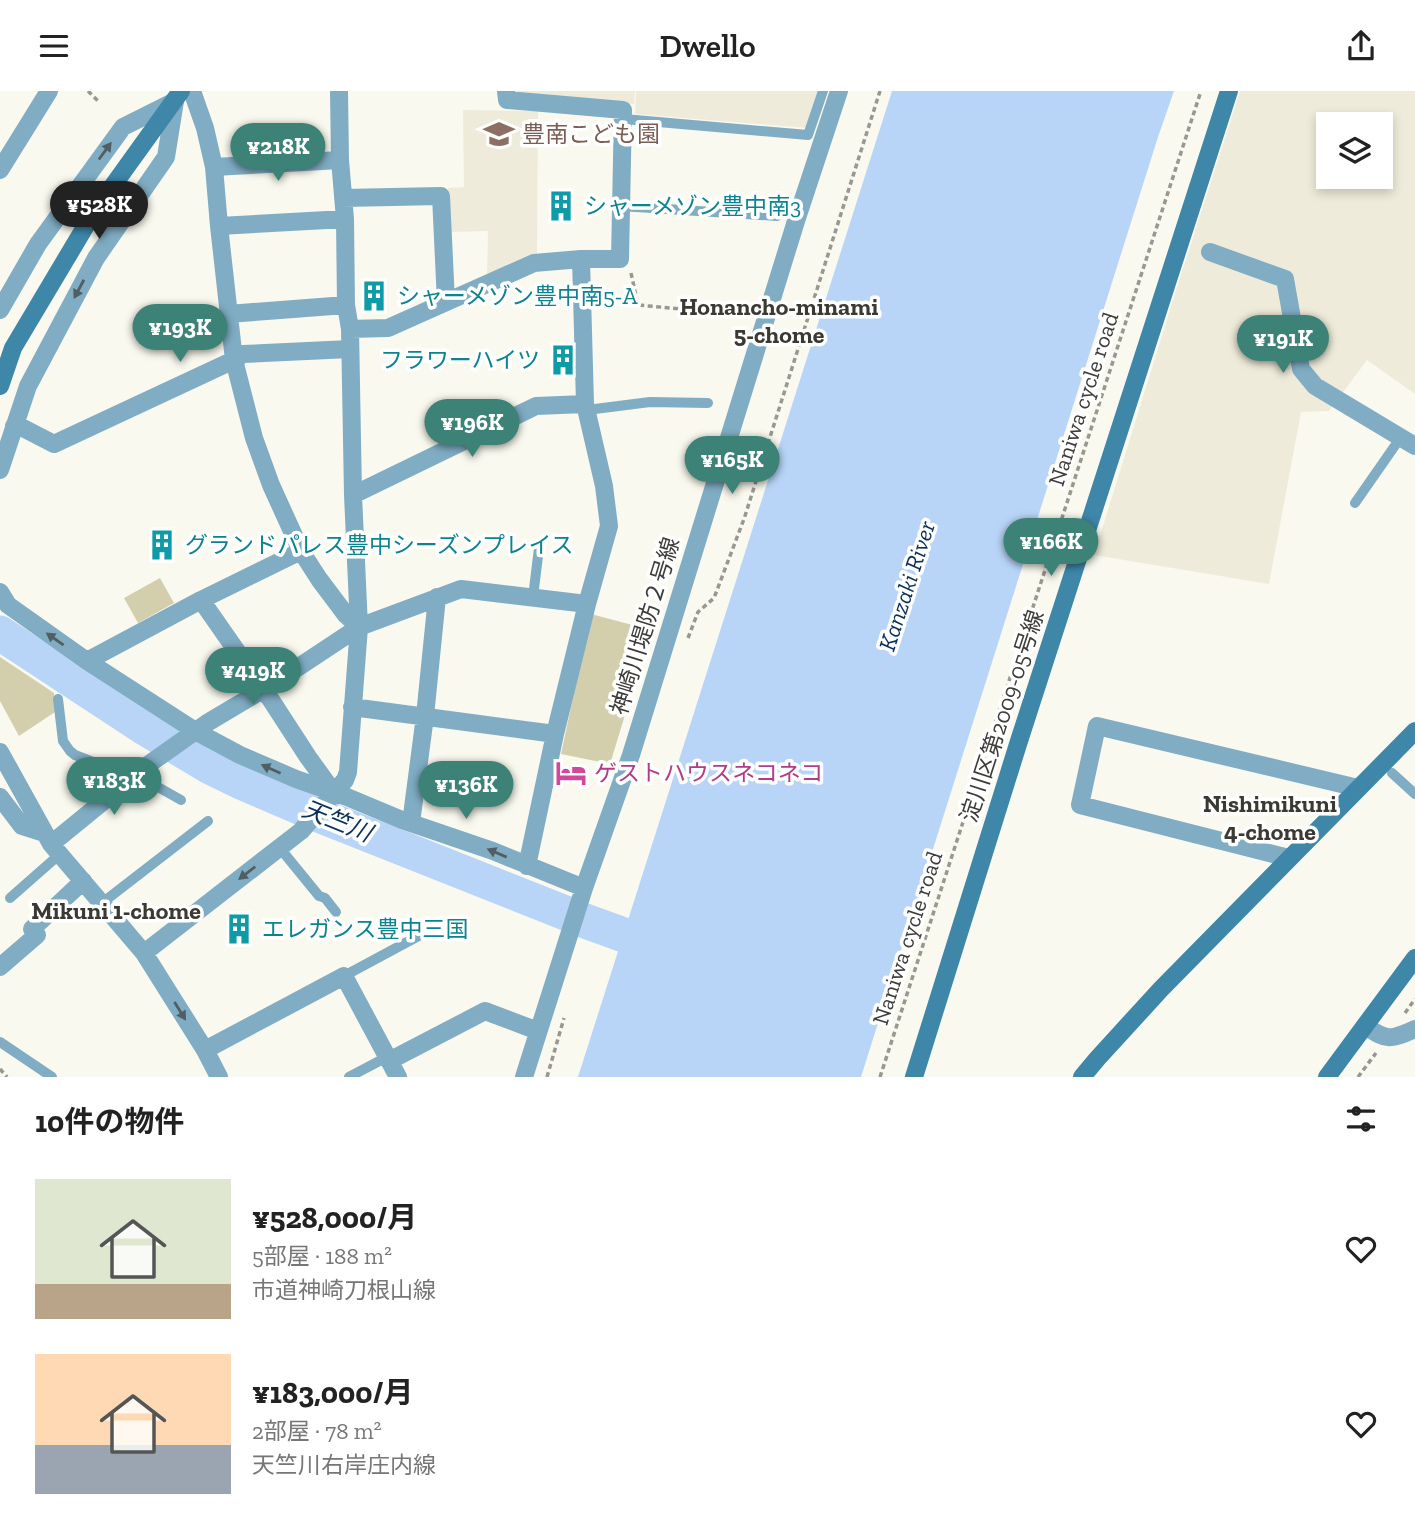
<!DOCTYPE html>
<html lang="ja">
<meta charset="utf-8">
<style>
:root{--surface:#fff;--page:#f6f6f6;--text:#222;--muted:#767676;--accent:#3d8277}
body{margin:0;font-family:"Zilla Slab","Noto Sans JP",serif;background:var(--page);color:var(--text);height:100vh;display:flex;flex-direction:column;font-size:26px;white-space:nowrap}
*{box-sizing:border-box;margin:0}
p{font-size:23px;color:var(--muted)}
.icon{flex:none;width:38px;height:38px;fill:none;stroke:currentColor;stroke-width:2;stroke-linecap:round;stroke-linejoin:round}
.map{position:relative;height:986px;overflow:hidden}
.sheet{display:flex;flex-direction:column;background:var(--surface);flex:1}
.sheet>*{flex:none}
.controls{position:absolute;left:1316px;top:21px;display:grid;gap:14px}
.controls a{display:grid;place-items:center;width:77px;height:77px;border-radius:0px;background:var(--surface);box-shadow:0 4px 10px #0003;font-size:35px}
.price{position:absolute;translate:-50% -60px;padding:0 16px;border-radius:24px;background:var(--accent);color:#fff;font-size:23px;line-height:46px;filter:drop-shadow(0 2px 4px #0008)}
.price::after{content:'';position:absolute;left:50%;top:42px;width:21px;height:16px;margin-left:-10px;background:inherit;clip-path:polygon(0 0,100% 0,50% 100%)}
.price.selected{background:#222;color:#fff}
ul{padding:0;list-style:none}
li{display:flex;align-items:center;gap:21px;height:175px;padding:0 35px}
li span{display:grid;place-items:center;flex:none;width:196px;height:140px;border-radius:0px;color:#555}
li>.icon{margin-inline-start:auto}
span .icon{width:84px;height:84px;fill:#fffc;stroke-width:1}
li b{font-size:30px}
h2{display:flex;justify-content:space-between;align-items:center;height:84px;padding:0 35px;font-size:30px}
header{display:flex;justify-content:space-between;align-items:center;height:91px;padding:0 35px;background:var(--surface);font-size:32px;font-weight:600}
.map>svg:first-child{display:block}
.built{fill:#eeebda;fill-rule:evenodd}
.green{fill:#d3ceac}
.water{fill:#b8d5f8}
.lines{fill:none;stroke-linecap:round;stroke-linejoin:round}
.river{stroke:#b8d5f8;stroke-width:35}
.path{stroke:#989791;stroke-width:3.5;stroke-dasharray:5 3.5;stroke-linecap:butt}
.lane{stroke:#80adc4;stroke-width:10}
.street{stroke:#80adc4;stroke-width:18}
.secondary{stroke:#3e87a9;stroke-width:18}
.oneway{fill:#515e63}
.labels{text-anchor:middle;stroke-width:7;stroke-linejoin:round;paint-order:stroke}
.education-label{font-size:23px;fill:#785e54;stroke:#fff;text-anchor:start}
.culture-label{font-size:23px;fill:#0d838f;stroke:#fff;text-anchor:start}
.street-label{font-size:23px;fill:#3d3c39;stroke:#fff}
.hotel-label{font-size:23px;fill:#b23c85;stroke:#fff;text-anchor:start}
.neighbourhood-label{font-size:24px;font-weight:bold;fill:#3a3932;stroke:#fff}
.water-label{font-size:24px;font-style:italic;fill:#0c3158;stroke:#fff}
</style>
<header><svg class="icon" aria-label="menu" viewBox="0 0 24 24"><path d="M4 6h16M4 12h16M4 18h16"/></svg>Dwello<svg class="icon" aria-label="share" viewBox="0 0 24 24"><path d="M12 15V3M7 8l5-5 5 5M5 13v7h14v-7"/></svg></header>
<div class="map">
<svg width="1415" height="986" viewBox="0 0 1415 986">
<rect width="100%" height="100%" fill="#faf9ef"/>
<!-- built -->
<path class="built" d="M513 0H635L634 13 519 4Z
M636 0H819L808 37 635 23Z
M1240 0H1415V303L1367 269 1329 320 1301 321 1269 493 1094 464 1172 212ZM1328 33H1381V86H1328Z
M463 19 538 20 537 164 487 185 488 140 449 141 448 97 464 96Z"/>
<!-- green -->
<path class="green" d="M160 487 174 512 138 532 124 507Z
M591 523 651 539 610 673 561 663Z
M0 566 54 602 55 621 19 645 0 610Z"/>
<!-- water -->
<path class="water" d="M892 0H1174L1158 46 861 986H578Z"/>
<g class="lines">
<!-- river -->
<path class="river" d="M0 542 143 636 210 676 243 692 306 719 588 831 668 860"/>
<!-- path -->
<path class="path" d="M88 0 99 11
M631 182 638 214 747 224
M688 547 698 521 714 507 744 428 880 0
M1405 922 1415 908
M0 978 7 986
M547 986 564 927
M880 986 1201 0
M1358 986 1376 962"/>
<!-- lane -->
<path class="lane" d="M624 28 808 44 823 0
M620 115 777 125
M587 319 650 311 708 312
M1355 412 1401 346
M533 506 539 457
M58 608 63 650 70 660 75 664 132 686
M1392 682 1415 703
M138 683 149 691 181 709
M279 756 319 805 325 807 336 821
M10 807 60 763
M102 812 208 730
M344 885 437 835
M0 951 52 986
M349 986 387 966"/>
<!-- street -->
<path class="street" d="M192 0 205 37 214 76 219 135 234 269 254 347 271 394 301 460 319 488 346 524 359 536
M214 76 340 69
M0 79 49 0
M343 107 441 105 446 211
M219 135 345 128
M1210 161 1285 188 1301 278 1315 295 1415 355
M0 219 38 153 123 36 175 10
M228 223 346 214
M350 238 388 237 534 172 581 168H620L623 19 507 9 506 0
M14 335 23 337 54 353 234 269 243 263 350 258
M0 379 28 295 96 167 166 66 175 10
M353 404 536 315 585 313
M0 501 8 514 87 570 197 641 240 664 296 688 347 706 402 729 493 760 584 797
M201 509 271 609 308 666 334 702
M87 570 201 509 301 460
M352 616 555 643
M0 661 51 753 144 862 205 959 219 986
M0 706 22 735 44 742
M411 732 425 625 437 506
M51 753 149 673 207 632 276 591 359 536 461 498 587 513
M1289 767 1080 714 1097 635 1358 697
M527 775 555 643 587 513 609 435 604 395 585 313 581 168
M144 862 301 740 345 689 348 681 359 536 353 404 350 238 346 214 345 128 340 69 339 0
M0 876 37 844 32 838 83 790
M1365 935C1388 950 1390 949 1415 938
M205 959 344 885 398 986
M389 970 485 920 538 940
M524 986 584 797 631 664 796 130 839 0"/>
<!-- secondary -->
<path class="secondary" d="M0 295 13 257 94 121 181 0
M914 986 1019 650 1229 0
M1082 986 1097 968 1161 898 1415 640
M1327 986 1415 867"/>
</g>
<!-- one-way arrows -->
<defs><path id="oneway-solid" d="M-6-.8H1V-3.2L6.5 0L1 3.2V.8H-6Z" transform="scale(1.75)"/></defs>
<g class="oneway">
<use href="#oneway-solid" transform="translate(105 60) rotate(-54)"/>
<use href="#oneway-solid" transform="translate(79 198) rotate(118)"/>
<use href="#oneway-solid" transform="translate(55 548) rotate(-145)"/>
<use href="#oneway-solid" transform="translate(271 678) rotate(-156)"/>
<use href="#oneway-solid" transform="translate(497 762) rotate(-157)"/>
<use href="#oneway-solid" transform="translate(247 782) rotate(142)"/>
<use href="#oneway-solid" transform="translate(180 920) rotate(58)"/>
</g>
<!-- icons -->
<defs>
<g id="school-bare" transform="scale(2.415)"><path d="M0-5L7-2L0 1L-7-2ZM-4 1L0 2.5L4 1V4Q0 6-4 4Z" fill="#8d6e63" stroke="#fff" stroke-width="2.5" paint-order="stroke"/></g>
<g id="building-bare" transform="scale(2.415)"><path d="M-4-6H4V6H1V3H-1V6H-4ZM-2.5-4.3h1.7v1.8h-1.7ZM.8-4.3h1.7v1.8H.8ZM-2.5-1h1.7V.8h-1.7ZM.8-1h1.7V.8H.8Z" fill="#0f9aa8" stroke="#fff" stroke-width="2.5" paint-order="stroke"/></g>
<g id="hotel-bare" transform="scale(2.415)"><path d="M-6-4.5h1.5V1H6V5H4.5V3h-9V5H-6ZM-4 0a1.8 1.8 0 1 1 3.6 0ZM.5 0V-2.5h3Q6-2.5 6 0Z" fill="#d1479c" stroke="#fff" stroke-width="2.5" paint-order="stroke"/></g>
</defs>
<g fill-rule="evenodd">
<use href="#school-bare" x="499" y="43"/>
<use href="#building-bare" x="561" y="115"/>
<use href="#building-bare" x="374" y="205"/>
<use href="#building-bare" x="563" y="269"/>
<use href="#building-bare" x="162" y="454"/>
<use href="#hotel-bare" x="571" y="682"/>
<use href="#building-bare" x="239" y="838"/>
</g>
<g class="labels">
<!-- education labels -->
<g class="education-label">
<text x="522" y="51">豊南こども園</text>
</g>
<!-- culture labels -->
<g class="culture-label">
<text x="584" y="123">シャーメゾン豊中南3</text>
<text x="397" y="213">シャーメゾン豊中南5-A</text>
<text x="540" y="277" text-anchor="end">フラワーハイツ</text>
<text x="185" y="462">グランドパレス豊中シーズンプレイス</text>
<text x="262" y="846">エレガンス豊中三国</text>
</g>
<!-- street labels -->
<g class="street-label">
<text transform="translate(1083 308) rotate(-72)" y="8">Naniwa cycle road</text>
<text transform="translate(645 535) rotate(-73)" y="8">神崎川堤防２号線</text>
<text transform="translate(1002 625) rotate(-72)" y="8">淀川区第2009-05号線</text>
<text transform="translate(907 847) rotate(-72)" y="8">Naniwa cycle road</text>
</g>
<!-- hotel labels -->
<g class="hotel-label">
<text x="594" y="690">ゲストハウスネコネコ</text>
</g>
<!-- neighbourhood labels -->
<g class="neighbourhood-label">
<text x="779" y="224">Honancho-minami<tspan x="779" dy="28">5-chome</tspan></text>
<text x="1270" y="721">Nishimikuni<tspan x="1270" dy="28">4-chome</tspan></text>
<text x="116" y="828">Mikuni 1-chome</text>
</g>
<!-- water labels -->
<g class="water-label">
<text transform="translate(907 495) rotate(-72)" y="8">Kanzaki River</text>
<text transform="translate(337 730) rotate(22)" y="8">天竺川</text>
</g>
</g>
</svg>
<div class="controls">
<a><svg class="icon" aria-label="layers" viewBox="0 0 24 24"><path d="M12 4l9 5-9 5-9-5zM3 14l9 5 9-5"/></svg></a>
</div>
<b class="price" style="left:278px;top:92px">¥218K</b>
<b class="price selected" style="left:99px;top:150px">¥528K</b>
<b class="price" style="left:180px;top:273px">¥193K</b>
<b class="price" style="left:1283px;top:284px">¥191K</b>
<b class="price" style="left:472px;top:368px">¥196K</b>
<b class="price" style="left:732px;top:405px">¥165K</b>
<b class="price" style="left:1051px;top:487px">¥166K</b>
<b class="price" style="left:253px;top:616px">¥419K</b>
<b class="price" style="left:114px;top:726px">¥183K</b>
<b class="price" style="left:466px;top:730px">¥136K</b>
</div>
<section class="sheet">
<h2>10件の物件<svg class="icon" aria-label="filters" viewBox="0 0 24 24"><path d="M4 7h16M4 17h16"/><circle cx="9" cy="7" r="2"/><circle cx="15" cy="17" r="2"/></svg></h2>
<ul>
<li><span style="background:linear-gradient(#dfe7d0 75%,#b9a48a 0)"><svg class="icon" aria-label="home" viewBox="0 0 24 24"><path d="M3 11l9-7 9 7M6 9v11h12V9"/></svg></span><div><b>¥528,000/月</b><p>5部屋 · 188 m²</p><p>市道神崎刀根山線</p></div><svg class="icon" aria-label="heart" viewBox="0 0 24 24"><path d="M12 20l-8-8c-3-5 5-10 8-4 3-6 11-1 8 4z"/></svg></li>
<li><span style="background:linear-gradient(#ffd9b3 65%,#9aa5b1 0)"><svg class="icon" aria-label="home" viewBox="0 0 24 24"><path d="M3 11l9-7 9 7M6 9v11h12V9"/></svg></span><div><b>¥183,000/月</b><p>2部屋 · 78 m²</p><p>天竺川右岸庄内線</p></div><svg class="icon" aria-label="heart" viewBox="0 0 24 24"><path d="M12 20l-8-8c-3-5 5-10 8-4 3-6 11-1 8 4z"/></svg></li>
</ul>
</section>
